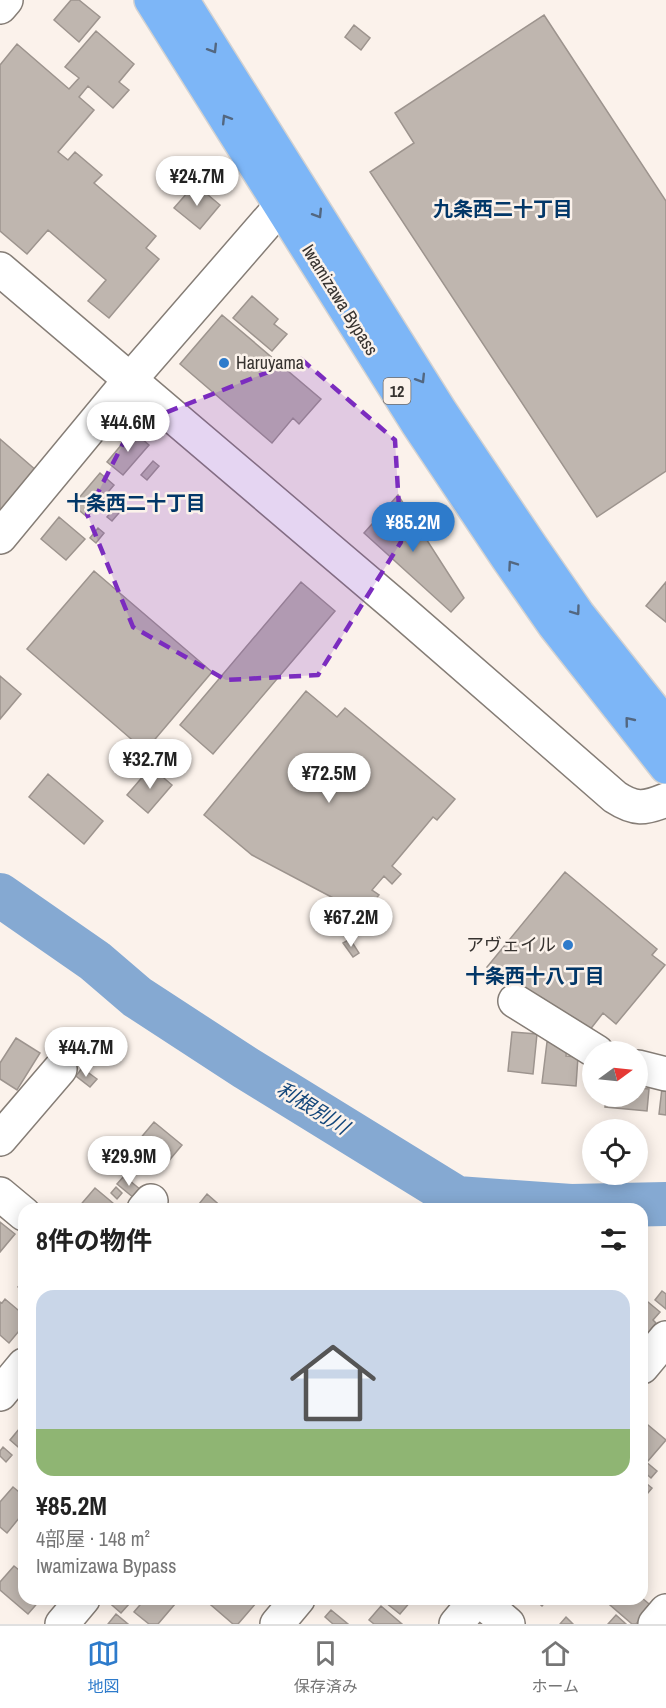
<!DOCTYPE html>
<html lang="ja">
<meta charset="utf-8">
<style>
:root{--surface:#fff;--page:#f2f2f2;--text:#222;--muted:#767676;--line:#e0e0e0;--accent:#2e7bcb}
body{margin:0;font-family:"Archivo Narrow","Noto Sans JP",sans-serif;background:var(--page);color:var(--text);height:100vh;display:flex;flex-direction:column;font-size:22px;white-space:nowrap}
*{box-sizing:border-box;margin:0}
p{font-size:20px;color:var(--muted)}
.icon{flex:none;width:33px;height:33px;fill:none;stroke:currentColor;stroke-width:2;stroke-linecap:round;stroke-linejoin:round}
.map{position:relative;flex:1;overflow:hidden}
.side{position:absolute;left:18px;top:1203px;width:630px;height:402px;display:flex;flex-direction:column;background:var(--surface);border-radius:18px;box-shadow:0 3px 15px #0003}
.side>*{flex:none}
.needle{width:39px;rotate:75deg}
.tools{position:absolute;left:582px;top:1041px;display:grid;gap:12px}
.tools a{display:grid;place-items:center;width:66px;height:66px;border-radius:50%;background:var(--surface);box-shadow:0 3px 15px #0003;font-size:30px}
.price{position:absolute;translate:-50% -51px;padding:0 14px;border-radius:21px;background:#fff;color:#222;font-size:20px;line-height:39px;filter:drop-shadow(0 2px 3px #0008)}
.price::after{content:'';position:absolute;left:50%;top:36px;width:18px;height:14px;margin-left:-9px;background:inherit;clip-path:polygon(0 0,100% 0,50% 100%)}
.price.selected{background:var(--accent);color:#fff}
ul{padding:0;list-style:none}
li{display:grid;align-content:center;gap:12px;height:318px;padding:0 18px}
li span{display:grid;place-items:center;height:186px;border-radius:18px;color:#555}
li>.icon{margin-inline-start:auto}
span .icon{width:108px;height:108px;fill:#fffc;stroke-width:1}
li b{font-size:26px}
h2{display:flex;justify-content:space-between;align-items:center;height:72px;padding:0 18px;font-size:26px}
.tabs{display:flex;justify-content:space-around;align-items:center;height:84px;border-top:2px solid var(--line);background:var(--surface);font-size:16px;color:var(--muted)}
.tabs a{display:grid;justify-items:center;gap:3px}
.tabs .selected{color:var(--accent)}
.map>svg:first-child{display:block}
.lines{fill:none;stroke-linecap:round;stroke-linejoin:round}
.river{stroke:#85a9d2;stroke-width:44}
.building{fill:#bfb6af;stroke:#9d948e;stroke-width:1.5}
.minor-casing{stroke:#857d76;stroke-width:36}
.highway-casing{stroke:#d3d2d1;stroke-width:36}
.minor{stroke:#fff;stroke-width:33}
.highway{stroke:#7db6f7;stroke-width:33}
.oneway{stroke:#536780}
.marked{fill:#7b2cbf;fill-opacity:0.2;stroke:#7b2cbf;stroke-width:4.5;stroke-dasharray:12 8;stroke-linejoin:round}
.poi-dot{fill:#2e7bcb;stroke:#fbf2eb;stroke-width:2}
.labels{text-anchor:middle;stroke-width:5;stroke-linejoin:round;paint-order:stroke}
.shield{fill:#fbf2eb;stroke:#726c68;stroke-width:1.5}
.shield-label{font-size:16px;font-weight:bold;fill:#373330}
.street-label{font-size:18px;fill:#373330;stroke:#fbf2eb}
.poi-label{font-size:18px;fill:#373330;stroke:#fbf2eb;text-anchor:start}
.neighbourhood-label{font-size:20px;font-weight:bold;fill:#023768;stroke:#fbf2eb}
.water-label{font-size:20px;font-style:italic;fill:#14477b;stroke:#fbf2eb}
</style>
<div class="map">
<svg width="666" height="1624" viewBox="0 0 666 1624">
<rect width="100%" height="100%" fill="#fbf2eb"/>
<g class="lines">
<!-- river -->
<path class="river" d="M0 895 95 961 137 997 246 1068 457 1198 571 1206 666 1204"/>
</g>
<!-- building -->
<path class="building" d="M71 0H79L100 17 79 42 54 20Z
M544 15 666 201V471L597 517 370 172 414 143 395 113Z
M354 25 370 38 361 50 345 37Z
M96 31 134 64 119 82 129 90 113 108 88 86 79 97 94 110 58 152 68 160 75 152 102 175 94 183 156 236 146 248 159 259 109 318 88 301 106 280 48 230 27 254 0 231V65L17 44 69 89 79 78 65 67Z
M195 184 220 205 200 229 174 208Z
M252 296 278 319 274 324 287 334 272 351 233 318Z
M222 315 321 399 299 424 293 418 272 443 180 364Z
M133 431 149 445 123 475 107 462Z
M0 439 37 471 0 514Z
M153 461 159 466 147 480 141 475Z
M100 473 114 485 87 517 73 505Z
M398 495 464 598 451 612 364 533Z
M120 502 125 506 112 521 107 517Z
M59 517 85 539 66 560 41 539Z
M98 528 104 533 96 543 90 538Z
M94 571 212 672 145 751 27 649Z
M301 582 335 611 213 754 180 725Z
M666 582V622L646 606Z
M0 676 21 694 0 719Z
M306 691 337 717 345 708 455 799 437 820 433 817 392 866 401 874 392 884 384 876 372 890 379 895 362 915 356 910 252 855 204 815Z
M151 767 172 785 148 813 127 795Z
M48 774 103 821 84 844 29 797Z
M565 872 657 949 652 955 665 965 616 1024 603 1013 589 1031 487 967Z
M350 939 359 953 353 957 343 943Z
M512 1032 537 1034 533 1074 508 1071Z
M16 1038 40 1053 17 1090 0 1079V1063Z
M547 1042 567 1044 566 1056 578 1057 576 1086 542 1083Z
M51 1049 58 1053 54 1059 47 1054Z
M82 1068 97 1079 90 1087 76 1076Z
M638 1088 649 1089 647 1111 605 1107 606 1096H638Z
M662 1088 666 1089V1115L659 1114Z
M154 1122 182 1145 162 1169 134 1146Z
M124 1176 141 1190 134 1198 117 1184Z
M116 1187 122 1193 117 1199 111 1193Z
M95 1188 120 1209H77Z
M207 1194 224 1209H195Z
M0 1222 15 1234 0 1252Z
M24 1280V1292L18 1287Z
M662 1291 666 1294V1309L655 1300Z
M642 1297 660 1312 653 1320 656 1323 642 1341Z
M5 1299 24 1315V1325L9 1343 0 1335V1302L2 1303Z
M642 1420 666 1440 648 1461 642 1456Z
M24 1423V1452L10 1440Z
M3 1447 12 1455 6 1462 0 1456V1451Z
M645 1461 657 1471 651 1478 642 1470V1465Z
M642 1480 652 1488 642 1500Z
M13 1487 24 1496V1512L7 1533 0 1527V1502Z
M14 1566 24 1574V1599H41L28 1614 0 1590V1582Z
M642 1598 655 1609 641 1618 636 1624H632L603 1599H642Z
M105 1599H123L129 1604 121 1613Z
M145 1599H169L175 1604 158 1624H149L134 1612Z
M204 1599H253L257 1602 238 1624H233Z
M390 1599H409L411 1601 400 1614 386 1603Z
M534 1599H548L542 1606Z
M381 1606 402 1624H374L369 1620Z
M331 1610 348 1624H333L325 1617Z
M116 1614 128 1624H108Z
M616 1615 626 1624H608Z
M566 1617 573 1624H560Z"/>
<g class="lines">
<!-- minor casing -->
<g class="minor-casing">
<path id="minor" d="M0 7 6 0
M0 269 397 607 615 797C635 810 644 809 666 800
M0 537 129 381 281 206 299 188
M515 1001 597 1052
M638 1067 666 1074
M0 1139 60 1069
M0 1194 24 1214
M144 1209 151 1201
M642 1367 666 1338
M0 1394 24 1365
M479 1599 508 1624
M62 1624 83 1599
M277 1624 298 1599
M456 1624 477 1599
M655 1624 666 1611"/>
</g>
<!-- highway casing -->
<g class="highway-casing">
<path id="highway" d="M151 0 417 423 508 559 554 625 666 767
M182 0 441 412 531 546 578 614 666 725"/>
</g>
<!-- minor -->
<use href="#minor" class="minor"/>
<!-- highway -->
<use href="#highway" class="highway"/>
</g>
<!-- one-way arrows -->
<defs><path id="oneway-chevron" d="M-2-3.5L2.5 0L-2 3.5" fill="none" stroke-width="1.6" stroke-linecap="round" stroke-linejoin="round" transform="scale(1.5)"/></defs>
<g class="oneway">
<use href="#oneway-chevron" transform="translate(213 49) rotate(58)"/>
<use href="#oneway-chevron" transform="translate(226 119) rotate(-122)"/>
<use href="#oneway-chevron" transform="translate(318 214) rotate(58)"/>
<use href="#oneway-chevron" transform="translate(421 379) rotate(58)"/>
<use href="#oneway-chevron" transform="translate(512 565) rotate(-125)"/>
<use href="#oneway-chevron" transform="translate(576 611) rotate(54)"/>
<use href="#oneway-chevron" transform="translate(629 721) rotate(-129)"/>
</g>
<!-- marked area -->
<path class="marked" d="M301 359 395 440 401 542 318 675 226 680 133 627 87 514 132 426Z"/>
<!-- markers -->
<g class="poi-dot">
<circle cx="224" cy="363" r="6"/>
<circle cx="568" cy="945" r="6"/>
</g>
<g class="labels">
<!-- shield labels -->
<rect class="shield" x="383.5" y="378" width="27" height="26" rx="4.5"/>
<g class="shield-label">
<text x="397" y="397">12</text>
</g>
<!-- street labels -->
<g class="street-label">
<text transform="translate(340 300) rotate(58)" y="6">Iwamizawa Bypass</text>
</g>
<!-- poi labels -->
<g class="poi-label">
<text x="236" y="369">Haruyama</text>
<text x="556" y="951" text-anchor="end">アヴェイル</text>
</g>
<!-- neighbourhood labels -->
<g class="neighbourhood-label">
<text x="503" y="216">九条西二十丁目</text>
<text x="136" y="510">十条西二十丁目</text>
<text x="535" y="983">十条西十八丁目</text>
</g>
<!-- water labels -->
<g class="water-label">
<text transform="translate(313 1108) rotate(32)" y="7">利根別川</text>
</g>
</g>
</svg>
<div class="tools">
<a><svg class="needle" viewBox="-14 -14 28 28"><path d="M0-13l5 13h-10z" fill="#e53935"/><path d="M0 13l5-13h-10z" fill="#767676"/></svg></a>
<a><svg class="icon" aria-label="locate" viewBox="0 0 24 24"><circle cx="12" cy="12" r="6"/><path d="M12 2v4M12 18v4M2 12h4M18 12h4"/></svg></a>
</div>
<b class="price" style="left:197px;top:207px">¥24.7M</b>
<b class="price" style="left:128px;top:453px">¥44.6M</b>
<b class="price selected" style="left:413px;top:553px">¥85.2M</b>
<b class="price" style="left:150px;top:790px">¥32.7M</b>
<b class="price" style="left:329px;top:804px">¥72.5M</b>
<b class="price" style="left:351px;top:948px">¥67.2M</b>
<b class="price" style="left:86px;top:1078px">¥44.7M</b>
<b class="price" style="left:129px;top:1187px">¥29.9M</b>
<section class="side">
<h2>8件の物件<svg class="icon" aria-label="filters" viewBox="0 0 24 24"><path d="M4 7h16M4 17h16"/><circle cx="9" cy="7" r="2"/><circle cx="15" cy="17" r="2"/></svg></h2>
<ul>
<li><span style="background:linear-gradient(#c9d6e8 75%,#8fb573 0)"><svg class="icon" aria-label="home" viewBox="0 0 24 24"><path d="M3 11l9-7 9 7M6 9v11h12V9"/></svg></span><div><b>¥85.2M</b><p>4部屋 · 148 m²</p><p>Iwamizawa Bypass</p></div></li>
</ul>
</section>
</div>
<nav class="tabs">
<a class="selected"><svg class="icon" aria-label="map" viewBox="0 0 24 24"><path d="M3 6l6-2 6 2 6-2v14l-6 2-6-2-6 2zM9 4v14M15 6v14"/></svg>地図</a>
<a><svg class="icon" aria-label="saved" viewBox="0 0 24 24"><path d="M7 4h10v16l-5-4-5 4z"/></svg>保存済み</a>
<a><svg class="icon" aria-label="home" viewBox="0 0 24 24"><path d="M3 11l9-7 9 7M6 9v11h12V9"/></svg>ホーム</a>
</nav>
